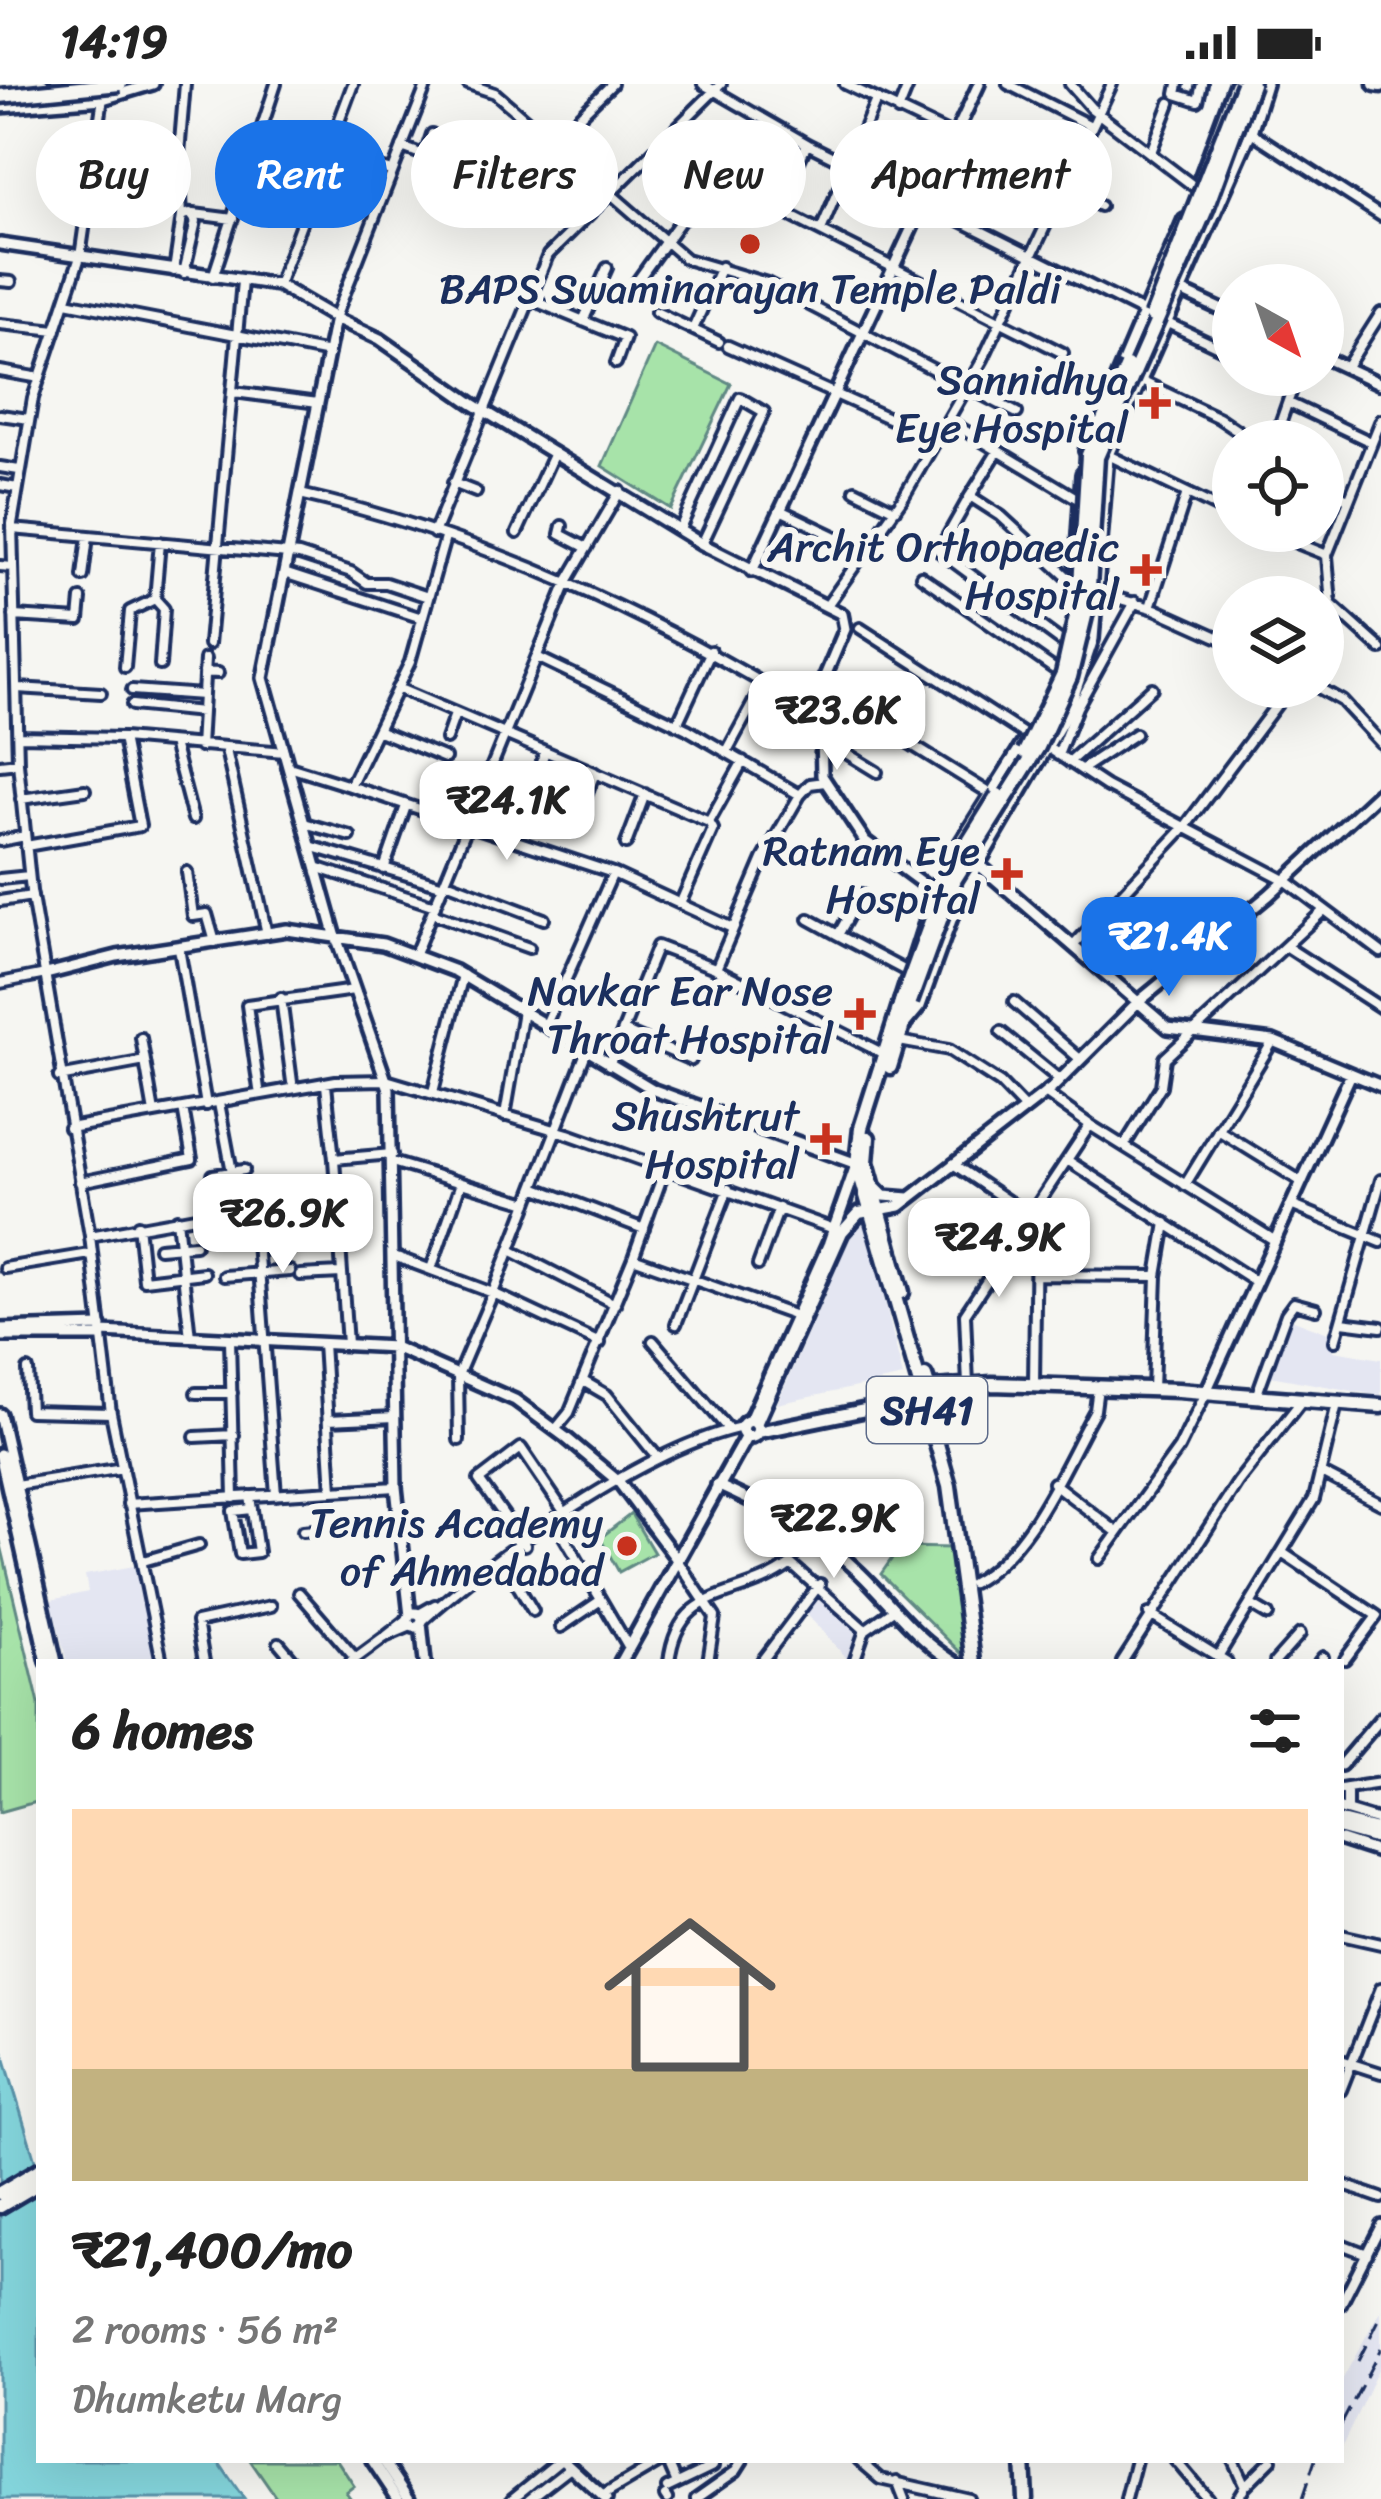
<!DOCTYPE html>
<meta charset="utf-8">
<style>
:root{--surface:#fff;--page:#f2f2f2;--text:#222;--muted:#767676;--accent:#1a73e8}
body{margin:0;font-family:Sriracha,sans-serif;background:var(--page);color:var(--text);height:100vh;display:flex;flex-direction:column;font-size:45px;white-space:nowrap}
*{box-sizing:border-box;margin:0}
p{font-size:39px;color:var(--muted)}
.icon{flex:none;width:66px;height:66px;fill:none;stroke:currentColor;stroke-width:2;stroke-linecap:round;stroke-linejoin:round}
.map{position:relative;flex:1;overflow:hidden}
.details{position:absolute;left:36px;top:1575px;width:1308px;height:804px;display:flex;flex-direction:column;background:var(--surface);border-radius:0px;box-shadow:0 12px 48px #0002}
.details>*{flex:none}
.hud{position:absolute;left:36px;top:36px;width:1311px;height:108px;display:flex;gap:24px}
.needle{width:78px;rotate:140deg}
.tools{position:absolute;left:1212px;top:180px;display:grid;gap:24px}
.tools a{display:grid;place-items:center;width:132px;height:132px;border-radius:50%;background:var(--surface);box-shadow:0 12px 48px #0002;font-size:60px}
.price{position:absolute;translate:-50% -102px;padding:0 27px;border-radius:24px;background:#fff;color:#222;font-size:39px;line-height:78px;filter:drop-shadow(0 3px 6px #0008)}
.price::after{content:'';position:absolute;left:50%;top:72px;width:36px;height:27px;margin-left:-18px;background:inherit;clip-path:polygon(0 0,100% 0,50% 100%)}
.price.current{background:var(--accent);color:#fff}
ul{padding:0;list-style:none}
li{display:grid;align-content:center;gap:24px;height:636px;padding:0 36px}
li span{display:grid;place-items:center;height:372px;border-radius:0px;color:#555}
li>.icon{margin-inline-start:auto}
span .icon{width:216px;height:216px;fill:#fffc;stroke-width:1}
li b{font-size:51px}
h2{display:flex;justify-content:space-between;align-items:center;height:144px;padding:0 36px;font-size:51px}
.tag{padding:0 42px;border-radius:54px;background:var(--surface);box-shadow:0 12px 48px #0002;font-size:42px;line-height:108px}
.tag.current{background:var(--accent);color:#fff}
.status{display:flex;justify-content:space-between;align-items:center;height:84px;padding:0 60px;background:var(--surface);direction:ltr}
.status svg{height:33px;fill:currentColor}
.map>svg:first-child{display:block}
.built{fill:#e4e6f2}
.green{fill:#a7e3a9;stroke:#618984;stroke-width:3}
.water{fill:#84d5dc;stroke:#5a93aa;stroke-width:3}
.lines{fill:none;stroke-linecap:round;stroke-linejoin:round}
.minor-casing{stroke:#1b2f5e;stroke-width:16}
.tertiary-casing{stroke:#1b2f5e;stroke-width:18}
.secondary-casing{stroke:#1b2f5e;stroke-width:20}
.primary-casing{stroke:#1b2f5e;stroke-width:21}
.minor{stroke:#f6f6f2;stroke-width:8}
.tertiary{stroke:#f6f6f2;stroke-width:9}
.secondary{stroke:#f6f6f2;stroke-width:10}
.primary{stroke:#f6f6f2;stroke-width:12}
.rail{stroke:#1b2f5e;stroke-width:3;stroke-dasharray:18 9;stroke-linecap:butt}
.primary-bridge-casing{stroke:#1b2f5e;stroke-width:21;stroke-linecap:butt}
.primary-bridge{stroke:#f6f6f2;stroke-width:12}
.poi-dot{fill:#c8321e;stroke:#f6f6f2;stroke-width:4.5}
.labels{text-anchor:middle;stroke-width:12;stroke-linejoin:round;paint-order:stroke}
.shield{fill:#f6f6f2;stroke:#5d6b8a;stroke-width:3}
.shield-label{font-size:39px;font-weight:bold;fill:#1b2f5e}
.poi-label{font-size:42px;fill:#1b2f5e;stroke:#f6f6f2;text-anchor:end}
</style>
<div class="status"><b>14:19</b><svg viewBox="0 0 49 12"><path d="M0 12V9h3v3zM5 12V6h3v6zM10 12V3h3v9zM15 12V0h3v12zM26 1h20v11H26zM47 4h2v5h-2z"/></svg></div>
<div class="map">
<svg width="1381" height="2415" viewBox="0 0 1381 2415">
<rect width="100%" height="100%" fill="#f6f6f2"/>
<filter id="ink" filterUnits="userSpaceOnUse"><feTurbulence type="fractalNoise" baseFrequency=".00833" numOctaves="2"/><feDisplacementMap in="SourceGraphic" scale="24" xChannelSelector="R" yChannelSelector="G"/><feConvolveMatrix kernelMatrix="1 2 1 2 8 2 1 2 1" color-interpolation-filters="sRGB"/></filter>
<g filter="url(#ink)">
<!-- built -->
<path class="built" d="M866 1138 903 1293 777 1320 856 1140Z
M1291 1235 1328 1249 1334 1267 1381 1275V1312L1270 1292Z
M134 1482 155 1578H67L51 1516 88 1508 85 1491Z
M820 1506 861 1548 850 1578 802 1525Z
M1381 2225V2279L1341 2365V2298Z"/>
<!-- green -->
<path class="green" d="M655 262 731 300 671 425 602 382Z
M631 1430 654 1469 619 1488 600 1454Z
M0 1457 39 1620V1717L0 1728Z
M900 1463 952 1464 963 1571 881 1490Z
M250 2376H337L354 2402 346 2408 351 2415H277Z"/>
<!-- water -->
<path class="water" d="M0 1959 39 2090V2376H217L244 2415H0Z"/>
<g class="lines">
<!-- minor casing -->
<g class="minor-casing">
<path id="minor" d="M468 0 495 9 686 175 767 199 1017 329
M703 0 807 60 1149 231
M845 0 1100 122
M1008 0 1091 42
M1070 0 1091 24 1196 104
M1178 0 1176 10 1198 17 1202 0
M103 13 80 173 33 314 12 440 18 679 31 807 90 1152 111 1329 162 1578
M898 27 909 0
M1251 48 1381 132
M260 55 392 87
M553 58 612 0
M807 60 777 125 1063 269
M402 63 467 87 459 107 427 96
M1151 68 1170 19
M425 71 432 50
M439 76 447 56
M453 82 462 62
M467 87 476 68
M177 93 185 0
M164 110 181 112 182 132
M436 113 441 101
M455 120 459 107
M194 130 233 135
M821 146 876 16
M174 187 182 132 190 129 196 137 184 189
M213 193 276 0
M0 197 11 198
M635 200 702 107
M278 201 353 0
M530 215 625 254 616 279
M66 218 329 269
M656 228 719 258
M335 234 427 0
M583 237 607 184
M1163 237 1233 270
M0 240 56 246
M693 245 721 183
M728 262 902 340
M1346 284 1381 229
M0 287 40 294
M1275 291 1294 300 1299 291
M1141 297 1219 334 1253 357
M234 308 318 319
M1289 319 1371 358
M0 331 29 335
M949 337 1078 415
M1274 357 1294 300
M998 367 970 412 1001 432 1075 500
M1108 371 1233 431
M0 383 19 386
M453 399 476 408
M0 401 17 404
M1323 404 1346 414
M855 406 895 426
M300 410C486 452 657 533 818 632
M970 412 939 467 1065 560
M780 426 868 468
M562 442 560 450 587 464
M12 445 299 471 351 488 367 499H386L428 513
M680 445 740 314 764 328 702 460
M1267 447 1327 471 1381 336
M434 449 548 171 721 0
M517 449 554 369
M160 458 155 515 164 525 160 581
M0 482 12 483
M284 489 422 534
M83 492 88 452
M921 492 1057 587
M1099 509 1155 525 1233 560
M828 520 903 414 983 275 1112 0
M1331 520 1381 565
M1150 523 1187 409
M14 532 79 536 81 515
M860 544 1027 652
M1323 546 1331 520 1327 472
M209 560 242 197
M537 573 687 645 800 711 810 700 825 698
M125 583 130 527 155 515
M204 588 218 589
M1317 603 1342 617 1381 659
M17 604 101 609
M397 604 594 688
M820 604 991 710
M132 606 203 611
M132 621 202 628
M677 640 711 567
M377 646 445 674
M18 652 123 654 284 668
M820 653 877 688
M446 655 455 630
M173 659 193 735
M200 663 205 575
M1050 665 1106 702 1285 796 1381 868
M226 666 267 850
M727 667 764 599
M1058 671 1077 623 1135 518
M1069 678 1152 604
M0 681 18 679
M289 683 350 702 410 578 445 454
M1082 685 1135 650
M350 702 613 789
M800 711 763 775 716 885 884 970
M21 715 85 706
M523 726 545 668
M304 739 350 752
M572 747 595 689 709 738 743 677
M0 757 25 752
M626 760 645 710
M26 762 140 742 123 654
M310 762 444 802
M316 783 435 822
M384 785 406 722
M187 788 193 832 207 830 215 858
M0 795 29 792
M446 798 544 835
M861 810 838 851 906 887
M0 817 32 812
M680 820 713 745 709 738
M432 829 529 864
M809 835 838 851
M1074 861 1184 744 1290 603
M1287 863 1381 924
M179 864 206 1021
M415 870 568 496 620 407
M0 899 46 890
M281 914 292 998
M1014 918 1080 975
M547 938 613 789 730 843
M623 947 691 976
M1001 948 1060 996
M141 954 154 1029
M899 957 949 966 1000 999 1025 1025
M609 981 657 862 715 884
M59 993 145 977
M326 1001 334 1075 392 1070
M259 1005 247 921 354 906
M433 1008 463 891
M1045 1009 1090 1041
M219 1019 232 1088
M505 1032 523 927
M69 1044 336 997 386 996 568 1050 837 1146
M1218 1046 1302 1098
M1124 1062 1161 1002 1165 974 1322 828
M334 1075 347 1260
M1067 1076 1256 1198
M392 1078 461 1099
M953 1080 1036 1136 1034 1301
M213 1091 244 1086
M80 1098 192 1075 183 1024
M1185 1101 1273 957
M534 1103 644 1145
M1291 1121 1381 1158
M255 1131 276 1411
M177 1135 190 1253
M214 1136 282 1129
M299 1138 337 1136
M138 1141 144 1196 204 1189
M90 1152 195 1133
M159 1164 195 1161
M510 1166 615 1220
M394 1172 493 1209 587 966
M633 1174 665 1085
M758 1181 779 1124
M432 1182 461 1099 528 1119
M5 1184 90 1170
M300 1191 341 1189
M1036 1191 1157 1192 1153 1305
M224 1192 290 1187
M1157 1192 1166 1139
M1342 1238 1381 1243
M676 1240 728 1105
M230 1255 234 1414
M653 1257 729 1346
M1335 1257 1381 1096
M323 1259 332 1407
M28 1286 30 1327 111 1329
M583 1297 607 1311 658 1374
M968 1301 965 1230 1090 1041 1274 1156
M196 1309H232
M1257 1310 1286 1230 1294 1219 1316 1225
M328 1336 395 1333
M555 1346 569 1329 633 1174 796 1232
M195 1353 234 1351
M459 1356 458 1291 493 1209 600 1259
M1321 1389 1381 1420
M1053 1399 1117 1448
M16 1401 123 1384
M250 1412 258 1468 240 1470 233 1427 252 1425
M128 1420 396 1403
M556 1439 628 1562
M303 1447 400 1439
M525 1461 479 1396 521 1364 567 1432
M1283 1469 1377 1532 1345 1575
M675 1473 715 1533 708 1578
M502 1475 533 1527
M1099 1475 1179 1364 1204 1313
M143 1477 199 1461
M972 1499C1031 1467 1063 1383 1095 1326L1097 1311
M299 1509 355 1574
M1251 1521 1268 1531
M419 1530 435 1521
M1149 1530 1227 1578
M408 1535 385 1553 411 1542
M422 1537C496 1470 645 1364 742 1343
M561 1543 601 1516
M279 1559 295 1578
M1219 1571 1314 1415 1336 1324
M204 1578 197 1538 271 1522
M351 1578 385 1553
M669 1578C678 1499 740 1519 791 1480L865 1546
M761 1578 820 1500
M854 1578 865 1546 892 1527
M1122 1578 1238 1398 1299 1320
M1275 1578 1300 1550
M1319 1578 1323 1573
M1347 1704 1381 1699
M1341 1705 1347 1704V1727
M1341 1851 1381 1860
M1341 1976 1381 1989
M1341 2006 1381 1904
M1341 2100 1381 2114
M1341 2160 1367 2170
M1341 2220 1381 2141
M667 2376 677 2399
M859 2376 881 2395 969 2415
M1175 2376 1208 2415
M1233 2376 1245 2402 1237 2415
M897 2397 904 2415
M1245 2402 1271 2376
M667 2404 713 2382 714 2376
M602 2412 663 2376
M665 2412 667 2415
M512 2415 560 2376
M529 2415 569 2384
M696 2415 736 2387 743 2376
M1126 2415 1136 2376"/>
</g>
<!-- tertiary casing -->
<g class="tertiary-casing">
<path id="tertiary" d="M0 23 103 15 153 0
M1199 97 1235 0
M0 160 278 201 335 234
M1181 207 1233 231
M1323 273 1381 300
M1085 367 1184 135
M1076 481 1082 390
M752 487 979 0
M978 780 1168 944 1273 957 1381 1002
M46 890 117 872 287 846 383 860 455 887 654 1006 857 1080
M899 920 941 789 1028 651
M905 940 920 922 959 814 1069 626 1093 555 1108 371 1251 48 1266 0
M872 1100 884 1112 909 1114
M878 1126 900 1122 1052 1004 1137 919 1269 811 1381 707
M0 1245 101 1242
M102 1248 394 1263 515 1316 565 1353 619 1398 675 1473
M0 1252H102
M1204 1312 1351 990
M0 1330 56 1578
M0 1370 47 1578
M717 1401C766 1423 821 1451 860 1489 893 1521 914 1553 954 1578
M408 1536a7 7 0 1 1 14 0a7 7 0 1 1-14 0Z
M410 1532 396 1403 389 1005 335 850 263 594 335 234 380 255 473 320 702 460 842 530 845 545 820 604 822 692 865 757 934 808
M421 1539 425 1578
M1341 1681 1381 1634
M1341 1725 1381 1737
M1341 1756 1381 1769
M372 2376 398 2415
M383 2376 409 2415
M563 2376 606 2415"/>
</g>
<!-- secondary casing -->
<g class="secondary-casing">
<path id="secondary" d="M742 1345a8 8 0 1 1 16 0a8 8 0 1 1-16 0Z
M750 1337 829 1160 857 1080
M756 1340 842 1148 859 1129 875 1126
M758 1348 923 1314
M621 1578 746 1353
M1341 1737 1381 1747
M1341 1745 1381 1756"/>
</g>
<!-- primary casing -->
<g class="primary-casing">
<path id="primary" d="M1375 0 1381 1
M0 2 42 0
M902 915 861 1044 857 1080 949 1402 973 1578
M890 983 910 918
M868 1054 866 1078 902 1208
M925 1292 942 1346
M921 1305 992 1300 1178 1306 1381 1322
M0 2109 39 2086
M0 2122 39 2099
M1023 2376 1025 2415"/>
</g>
<!-- minor -->
<use href="#minor" class="minor"/>
<!-- tertiary -->
<use href="#tertiary" class="tertiary"/>
<!-- secondary -->
<use href="#secondary" class="secondary"/>
<!-- primary -->
<use href="#primary" class="primary"/>
<!-- rail -->
<path class="rail" d="M1358 2277 1381 2232
M1341 2341 1381 2264
M1302 2415 1315 2376"/>
<!-- primary-bridge casing -->
<g class="primary-bridge-casing">
<path id="primary-bridge" d="M0 12 120 0
M1152 232 1243 0
M1025 668 1063 590 1079 519 1088 371 1127 282
M903 914 948 791 998 711
M910 918 955 795 1038 663 1070 593 1088 520 1097 373 1206 125 1252 0"/>
</g>
<!-- primary-bridge -->
<use href="#primary-bridge" class="primary-bridge"/>
</g>
</g>
<!-- markers -->
<g class="poi-dot">
<circle cx="750" cy="160" r="12"/>
<path d="M1149 301h12v12h12v12h-12v12h-12v-12h-12v-12h12z"/>
<path d="M1140 468h12v12h12v12h-12v12h-12v-12h-12v-12h12z"/>
<path d="M1001 772h12v12h12v12h-12v12h-12v-12h-12v-12h12z"/>
<path d="M854 912h12v12h12v12h-12v12h-12v-12h-12v-12h12z"/>
<path d="M820 1037h12v12h12v12h-12v12h-12v-12h-12v-12h12z"/>
<circle cx="627" cy="1462" r="12"/>
</g>
<g class="labels">
<!-- shield labels -->
<rect class="shield" x="867" y="1293" width="120" height="66" rx="9"/>
<g class="shield-label">
<text x="927" y="1340">SH41</text>
</g>
<!-- poi labels -->
<g class="poi-label">
<text x="750" y="219" text-anchor="middle">BAPS Swaminarayan Temple Paldi</text>
<text x="1128" y="310">Sannidhya<tspan x="1128" dy="48">Eye Hospital</tspan></text>
<text x="1119" y="477">Archit Orthopaedic<tspan x="1119" dy="48">Hospital</tspan></text>
<text x="980" y="781">Ratnam Eye<tspan x="980" dy="48">Hospital</tspan></text>
<text x="833" y="921">Navkar Ear Nose<tspan x="833" dy="48">Throat Hospital</tspan></text>
<text x="799" y="1046">Shushtrut<tspan x="799" dy="48">Hospital</tspan></text>
<text x="603" y="1453">Tennis Academy<tspan x="603" dy="48">of Ahmedabad</tspan></text>
</g>
</g>
</svg>
<div class="tools">
<a><svg class="needle" viewBox="-14 -14 28 28"><path d="M0-13l5 13h-10z" fill="#e53935"/><path d="M0 13l5-13h-10z" fill="#767676"/></svg></a>
<a><svg class="icon" aria-label="locate" viewBox="0 0 24 24"><circle cx="12" cy="12" r="6"/><path d="M12 2v4M12 18v4M2 12h4M18 12h4"/></svg></a>
<a><svg class="icon" aria-label="layers" viewBox="0 0 24 24"><path d="M12 4l9 5-9 5-9-5zM3 14l9 5 9-5"/></svg></a>
</div>
<b class="price" style="left:837px;top:689px">₹23.6K</b>
<b class="price" style="left:507px;top:779px">₹24.1K</b>
<b class="price current" style="left:1169px;top:915px">₹21.4K</b>
<b class="price" style="left:283px;top:1192px">₹26.9K</b>
<b class="price" style="left:999px;top:1216px">₹24.9K</b>
<b class="price" style="left:834px;top:1497px">₹22.9K</b>
<div class="hud">
<a class="tag">Buy</a>
<a class="tag current">Rent</a>
<a class="tag">Filters</a>
<a class="tag">New</a>
<a class="tag">Apartment</a>
</div>
<section class="details">
<h2>6 homes<svg class="icon" aria-label="filters" viewBox="0 0 24 24"><path d="M4 7h16M4 17h16"/><circle cx="9" cy="7" r="2"/><circle cx="15" cy="17" r="2"/></svg></h2>
<ul>
<li><span style="background:linear-gradient(#ffd9b3 70%,#c2b280 0)"><svg class="icon" aria-label="home" viewBox="0 0 24 24"><path d="M3 11l9-7 9 7M6 9v11h12V9"/></svg></span><div><b>₹21,400/mo</b><p>2 rooms · 56 m²</p><p>Dhumketu Marg</p></div></li>
</ul>
</section>
</div>
